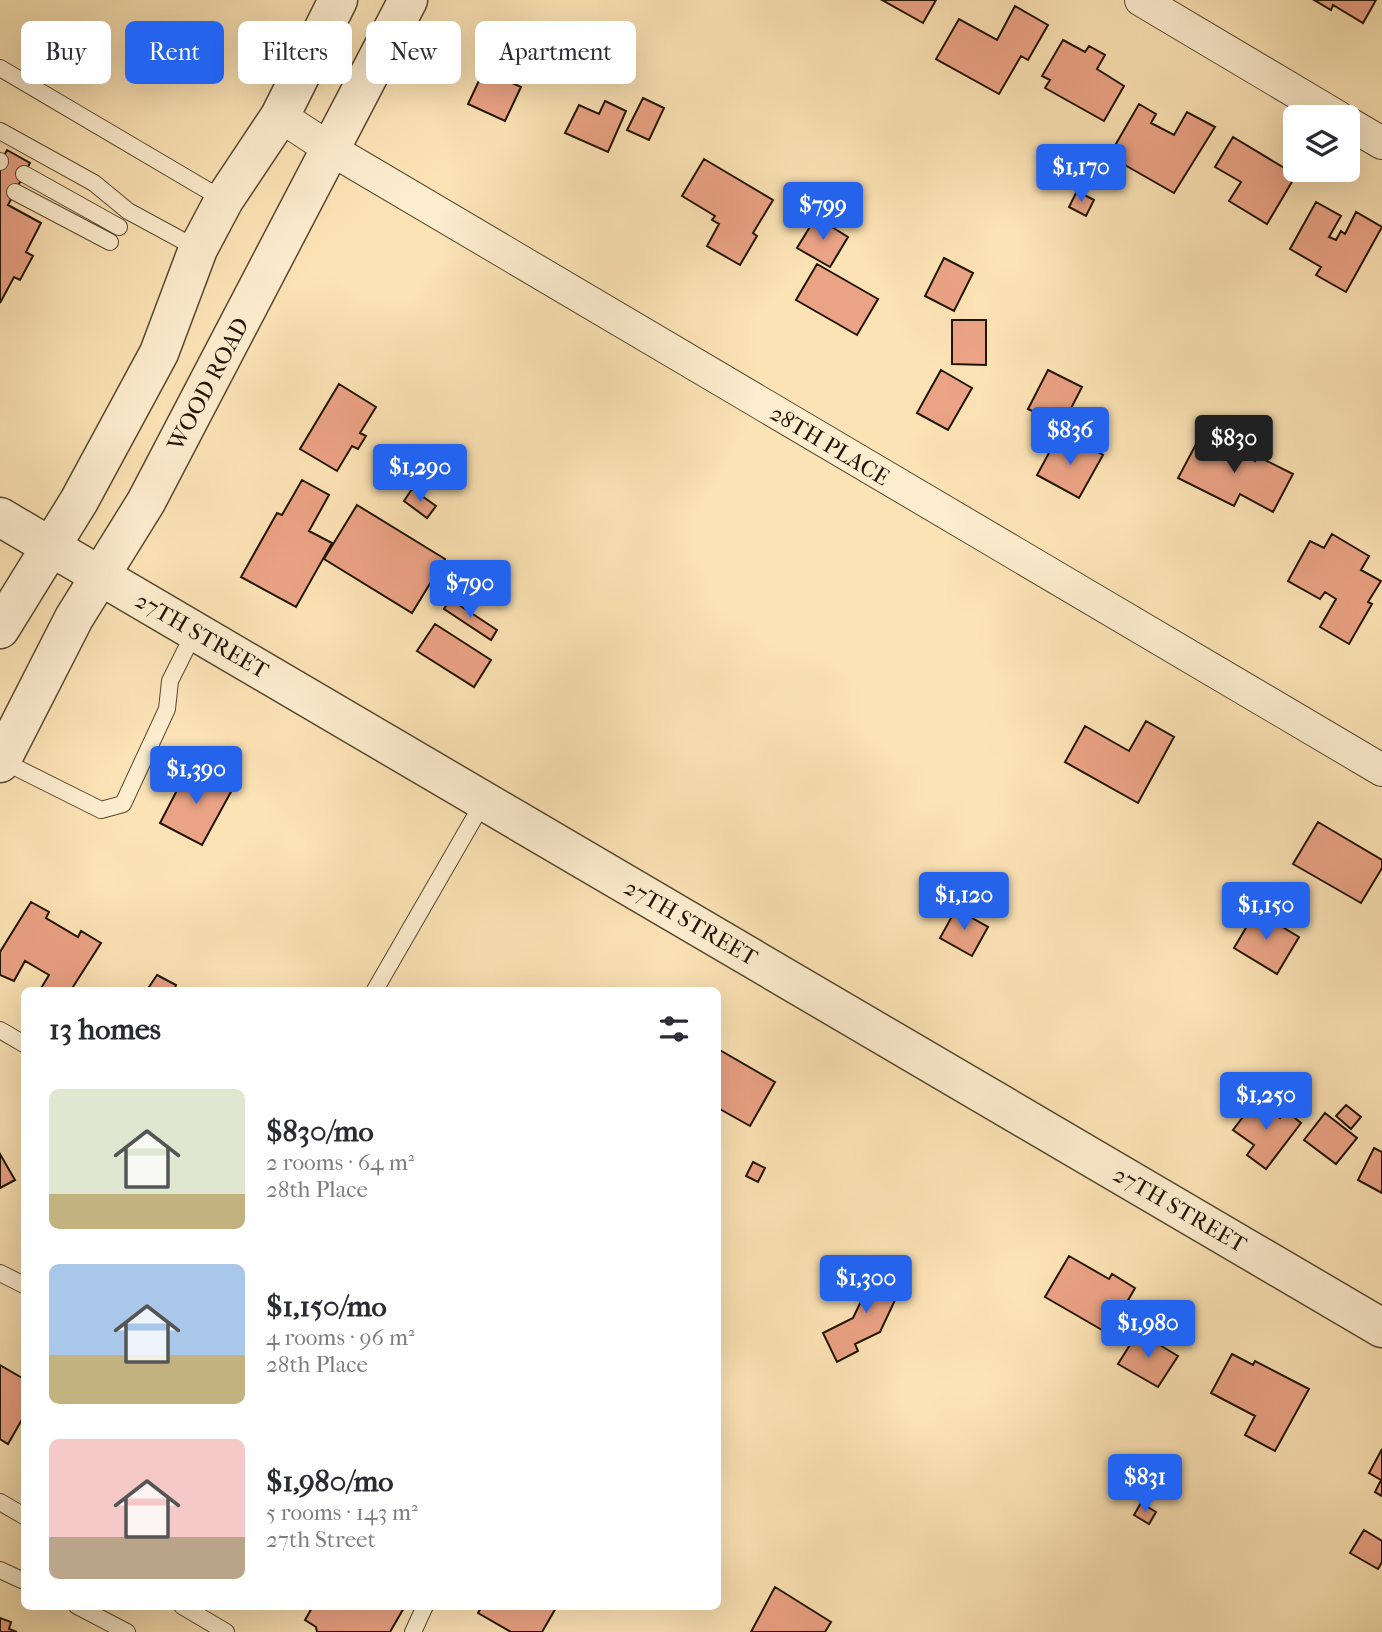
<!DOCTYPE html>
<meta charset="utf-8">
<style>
:root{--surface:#fff;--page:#f2f2f3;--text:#2b2b33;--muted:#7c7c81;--accent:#2563eb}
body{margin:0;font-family:"IM FELL French Canon",serif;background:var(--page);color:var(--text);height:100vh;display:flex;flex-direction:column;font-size:26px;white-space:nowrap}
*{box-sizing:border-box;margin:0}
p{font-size:23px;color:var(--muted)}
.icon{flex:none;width:38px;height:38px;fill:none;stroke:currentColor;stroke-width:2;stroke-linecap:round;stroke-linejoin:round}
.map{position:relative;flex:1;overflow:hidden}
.side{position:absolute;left:21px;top:987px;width:700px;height:623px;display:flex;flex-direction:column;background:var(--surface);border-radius:10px;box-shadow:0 7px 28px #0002}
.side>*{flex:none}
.guide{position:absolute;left:21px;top:21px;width:700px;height:63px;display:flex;gap:14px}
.fabs{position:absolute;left:1283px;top:105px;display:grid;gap:14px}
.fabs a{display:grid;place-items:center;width:77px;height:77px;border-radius:10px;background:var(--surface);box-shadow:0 7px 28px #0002;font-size:35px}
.price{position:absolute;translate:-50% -60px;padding:0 16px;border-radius:7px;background:var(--accent);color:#fff;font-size:23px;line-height:46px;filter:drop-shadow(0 2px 4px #0008)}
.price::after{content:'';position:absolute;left:50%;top:42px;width:21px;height:16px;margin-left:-10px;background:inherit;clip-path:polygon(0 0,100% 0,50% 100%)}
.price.selected{background:#222;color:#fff}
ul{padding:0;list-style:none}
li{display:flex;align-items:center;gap:21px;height:175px;padding:0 28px}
li span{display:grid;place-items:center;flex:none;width:196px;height:140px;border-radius:10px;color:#555}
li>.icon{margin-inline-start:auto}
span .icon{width:84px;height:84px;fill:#fffc;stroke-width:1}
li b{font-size:30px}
h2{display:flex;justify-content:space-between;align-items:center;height:84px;padding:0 28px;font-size:30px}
.chip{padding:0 24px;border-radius:10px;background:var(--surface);box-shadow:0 7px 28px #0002;font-size:24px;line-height:63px}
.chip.selected{background:var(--accent);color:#fff}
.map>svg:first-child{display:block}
.building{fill:#eba385;stroke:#211404;stroke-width:2}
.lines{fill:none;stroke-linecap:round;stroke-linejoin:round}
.service-casing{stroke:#584830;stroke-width:18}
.minor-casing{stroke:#584830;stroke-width:34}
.tertiary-casing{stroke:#584830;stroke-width:41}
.service{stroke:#fdedcf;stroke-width:16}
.minor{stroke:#fdedcf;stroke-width:32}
.tertiary{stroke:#fdedcf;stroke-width:38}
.labels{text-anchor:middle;stroke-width:5;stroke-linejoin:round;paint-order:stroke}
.street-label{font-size:23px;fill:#211404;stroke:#fdedcf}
</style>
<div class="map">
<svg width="1382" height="1632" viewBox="0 0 1382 1632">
<rect width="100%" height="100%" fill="#fce3b5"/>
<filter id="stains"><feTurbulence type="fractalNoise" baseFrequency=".00286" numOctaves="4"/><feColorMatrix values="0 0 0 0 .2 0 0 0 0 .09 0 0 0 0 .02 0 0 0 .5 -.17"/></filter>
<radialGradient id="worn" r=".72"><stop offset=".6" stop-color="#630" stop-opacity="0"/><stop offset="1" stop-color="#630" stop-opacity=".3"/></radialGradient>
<!-- building -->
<path class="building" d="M882 0H936L923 23Z
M1314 0H1376L1363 23 1333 5 1331 10Z
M1015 6 1048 25 1028 60 1021 56 999 94 936 59 959 19 997 40Z
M1063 40 1085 52 1089 46 1105 55 1097 69 1124 86 1104 121 1045 88 1050 80 1042 76Z
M484 70 521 87 505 121 468 104Z
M643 98 664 108 649 140 627 130Z
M605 101 626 111 608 152 565 133 579 105 599 114Z
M1139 104 1156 114 1151 123 1174 135 1187 112 1215 127 1174 193 1109 156Z
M1233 137 1296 175 1267 224 1229 201 1241 182 1215 167Z
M7 150 30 163 8 205 41 223 26 252 33 256 20 280 14 277 0 303V163Z
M704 159 773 200 753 233 757 236 740 265 707 246 719 224 712 220 715 216 682 196Z
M1077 191 1094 200 1086 216 1069 207Z
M1316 202 1341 216 1329 237 1336 240 1341 231 1345 234 1356 212 1382 227 1346 292 1316 275 1321 267 1290 249Z
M816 217 848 237 830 267 797 248Z
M944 258 973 273 954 311 925 296Z
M817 264 878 299 857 335 796 300Z
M952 320H986V365L952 364Z
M941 370 972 388 948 430 917 413Z
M1048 370 1082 387 1062 426 1028 409Z
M339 384 376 407 360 433 366 436 358 449 352 446 337 471 300 449Z
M1202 433 1255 461 1257 456 1293 474 1273 512 1240 494 1234 506 1178 478Z
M1057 438 1084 452 1087 446 1103 455 1079 498 1037 475Z
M302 480 329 495 309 531 332 543 296 607 241 577 277 513 282 515Z
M412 489 436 506 427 518 404 501Z
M357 505 445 559 412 613 324 559Z
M1332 534 1369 556 1361 570 1381 581 1368 602 1372 604 1349 644 1320 627 1336 599 1325 592 1320 599 1288 581 1310 541 1324 548Z
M450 599 497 630 491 640 444 609Z
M435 624 491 660 474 687 417 651Z
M1146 721 1174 737 1138 803 1065 762 1085 726 1129 751Z
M189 767 232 790 202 845 160 823Z
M1318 822 1382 860V868L1361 903 1293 864Z
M31 902 49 912 46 918 78 937 81 931 101 943 71 990H40L49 975 25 961 14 981 0 975V952Z
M956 909 988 927 972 956 940 938Z
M1256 911 1299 937 1277 974 1234 948Z
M157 975 176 985 174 990H147Z
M718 1049 775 1082 750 1126 718 1108Z
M1286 1094a7 7 0 1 1 14 0a7 7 0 1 1-14 0Z
M1256 1100 1280 1118 1285 1110 1301 1123 1266 1169 1247 1155 1254 1145 1233 1130Z
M1346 1105 1361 1117 1351 1129 1336 1116Z
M1325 1113 1357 1138 1336 1164 1304 1140Z
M1374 1148 1382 1152V1193L1358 1180Z
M0 1154 15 1180 0 1188Z
M753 1162 765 1168 758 1182 746 1176Z
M1069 1256 1109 1279 1112 1274 1135 1288 1126 1304 1129 1305 1109 1334 1045 1297Z
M878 1266 905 1279 880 1332 855 1344 858 1351 837 1362 823 1333 853 1318Z
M1138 1332 1178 1356 1158 1387 1118 1364Z
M1232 1354 1253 1365 1255 1361 1309 1389 1275 1451 1245 1435 1255 1416 1211 1393Z
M0 1365 24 1379V1416L8 1444 0 1439Z
M1382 1449V1496L1375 1492 1381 1480 1369 1473Z
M1141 1503 1156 1512 1149 1524 1134 1515Z
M1364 1530 1382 1541V1562L1378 1569 1350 1553Z
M775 1587 831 1622 825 1632H751Z
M313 1606H405L390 1632H317L316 1627 305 1620Z
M482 1606H557L542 1632H511L478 1613Z
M0 1618 11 1622 9 1629 17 1632H0Z"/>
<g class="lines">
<!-- service casing -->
<g class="service-casing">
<path id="service" d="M0 68 224 200
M0 131 94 183 128 211 198 249
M0 161V162
M24 174 119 227
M15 192 110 242
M1 760 101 810 123 804 167 709 170 681 195 631
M375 990 484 801
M0 1030 24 1044
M0 1273 24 1285
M0 1502 24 1516
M0 1570 24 1581
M77 1606 127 1632
M182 1606 226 1632
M413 1632 425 1606"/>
</g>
<!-- minor casing -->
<g class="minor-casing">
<path id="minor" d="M1141 0 1338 117
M280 116 332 150 1382 770
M1348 123 1382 143"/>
</g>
<!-- tertiary casing -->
<g class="tertiary-casing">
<path id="tertiary" d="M0 517 1382 1328
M0 629 79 501 159 353 198 249 224 200 280 116 338 0
M0 763 74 618 146 502 408 0"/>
</g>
<!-- service -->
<use href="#service" class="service"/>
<!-- minor -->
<use href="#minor" class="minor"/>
<!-- tertiary -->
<use href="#tertiary" class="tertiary"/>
</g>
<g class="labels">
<!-- street labels -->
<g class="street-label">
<text transform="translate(208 384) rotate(-62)" y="8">WOOD ROAD</text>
<text transform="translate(830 445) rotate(31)" y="8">28TH PLACE</text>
<text transform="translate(202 635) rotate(30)" y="8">27TH STREET</text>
<text transform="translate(691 922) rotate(30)" y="8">27TH STREET</text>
<text transform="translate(1180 1209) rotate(30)" y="8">27TH STREET</text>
</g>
</g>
<rect width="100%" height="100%" filter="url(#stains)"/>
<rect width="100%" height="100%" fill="url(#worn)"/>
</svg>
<div class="fabs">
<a><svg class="icon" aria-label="layers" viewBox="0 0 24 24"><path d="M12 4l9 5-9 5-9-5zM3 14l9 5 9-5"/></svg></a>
</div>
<b class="price" style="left:1081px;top:204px">$1,170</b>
<b class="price" style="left:823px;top:242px">$799</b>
<b class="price" style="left:1070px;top:467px">$836</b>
<b class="price selected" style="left:1234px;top:475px">$830</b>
<b class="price" style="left:420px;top:504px">$1,290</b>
<b class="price" style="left:470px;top:620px">$790</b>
<b class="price" style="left:196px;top:806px">$1,390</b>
<b class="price" style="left:964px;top:932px">$1,120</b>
<b class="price" style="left:1266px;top:942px">$1,150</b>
<b class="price" style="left:1266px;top:1132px">$1,250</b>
<b class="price" style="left:866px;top:1315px">$1,300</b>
<b class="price" style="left:1148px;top:1360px">$1,980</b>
<b class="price" style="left:1145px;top:1514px">$831</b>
<div class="guide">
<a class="chip">Buy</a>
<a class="chip selected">Rent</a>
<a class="chip">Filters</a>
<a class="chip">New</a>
<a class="chip">Apartment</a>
</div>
<section class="side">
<h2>13 homes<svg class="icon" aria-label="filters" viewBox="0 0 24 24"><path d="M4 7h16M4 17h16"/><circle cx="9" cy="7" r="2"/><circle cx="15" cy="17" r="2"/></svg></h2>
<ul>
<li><span style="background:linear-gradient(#dfe7d0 75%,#c2b280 0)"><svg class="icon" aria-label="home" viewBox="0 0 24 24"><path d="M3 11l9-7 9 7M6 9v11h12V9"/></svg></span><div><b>$830/mo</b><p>2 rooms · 64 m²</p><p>28th Place</p></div></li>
<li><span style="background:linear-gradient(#a9c7e8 65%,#c2b280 0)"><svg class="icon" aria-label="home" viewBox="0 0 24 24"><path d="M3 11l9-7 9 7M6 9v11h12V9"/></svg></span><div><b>$1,150/mo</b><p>4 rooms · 96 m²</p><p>28th Place</p></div></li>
<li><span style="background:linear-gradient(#f6c9c9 70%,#b9a48a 0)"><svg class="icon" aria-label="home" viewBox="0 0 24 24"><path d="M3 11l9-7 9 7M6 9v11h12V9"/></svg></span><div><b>$1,980/mo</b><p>5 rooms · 143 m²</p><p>27th Street</p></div></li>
</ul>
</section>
</div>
